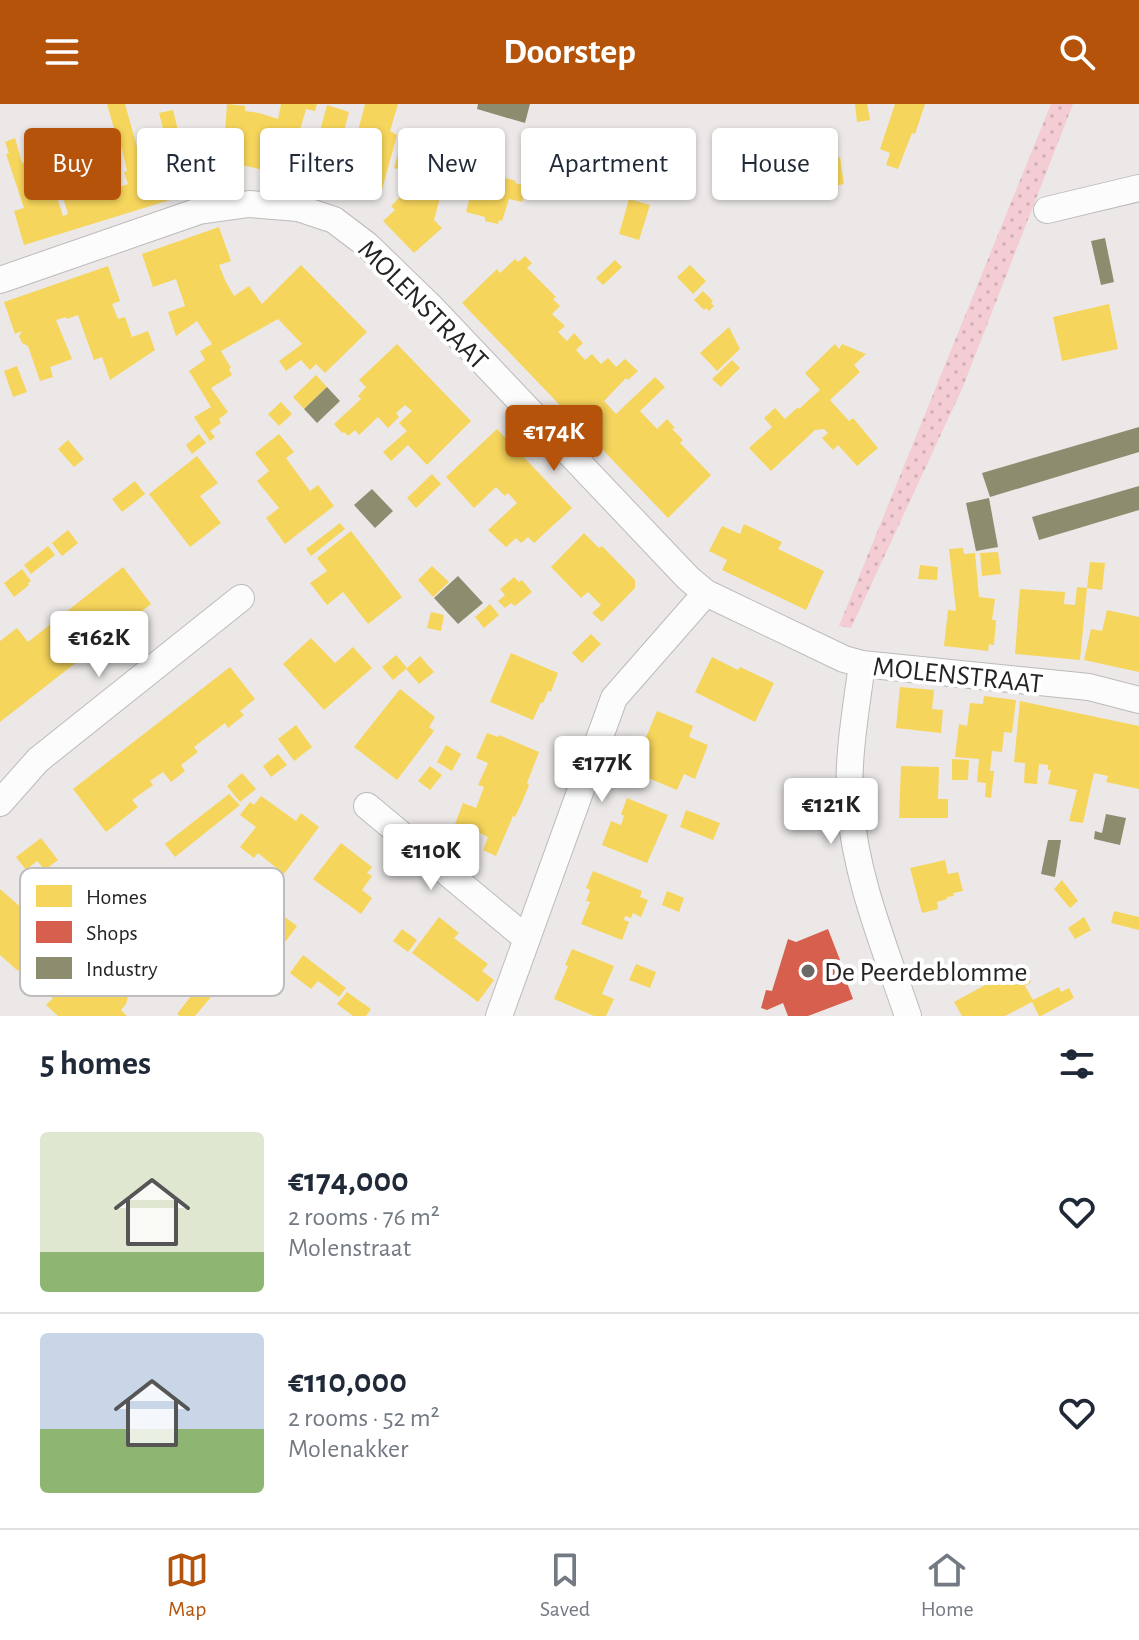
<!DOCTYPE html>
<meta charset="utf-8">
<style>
:root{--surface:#fff;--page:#f2f2f3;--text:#1f2937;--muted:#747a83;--line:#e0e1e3;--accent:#b45309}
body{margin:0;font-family:"Alegreya Sans",sans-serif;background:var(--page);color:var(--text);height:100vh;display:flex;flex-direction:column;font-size:30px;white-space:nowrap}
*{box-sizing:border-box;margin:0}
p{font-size:26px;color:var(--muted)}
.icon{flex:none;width:44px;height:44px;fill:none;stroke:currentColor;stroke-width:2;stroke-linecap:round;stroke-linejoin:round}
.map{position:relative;height:912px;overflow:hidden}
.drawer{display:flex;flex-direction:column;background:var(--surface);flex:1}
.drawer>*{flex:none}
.top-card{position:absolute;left:24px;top:24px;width:1092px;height:72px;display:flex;gap:16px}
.price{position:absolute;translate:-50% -68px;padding:0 18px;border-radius:8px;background:#fff;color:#222;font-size:26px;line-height:52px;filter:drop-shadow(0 2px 4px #0008)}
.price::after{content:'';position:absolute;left:50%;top:48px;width:24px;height:18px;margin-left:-12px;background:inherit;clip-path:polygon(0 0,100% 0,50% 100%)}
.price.selected{background:var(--accent);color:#fff}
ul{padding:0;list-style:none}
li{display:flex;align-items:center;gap:24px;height:200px;padding:0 40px}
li+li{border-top:2px solid var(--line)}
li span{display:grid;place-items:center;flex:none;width:224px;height:160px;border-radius:8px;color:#555}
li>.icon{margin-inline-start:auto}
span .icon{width:96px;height:96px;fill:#fffc;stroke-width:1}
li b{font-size:34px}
h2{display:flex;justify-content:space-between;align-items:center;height:96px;padding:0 40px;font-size:34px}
.pill{padding:0 28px;border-radius:8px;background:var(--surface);box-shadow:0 2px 6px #0004;font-size:28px;line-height:72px}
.pill.selected{background:var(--accent);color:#fff}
header{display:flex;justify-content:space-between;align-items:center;height:104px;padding:0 40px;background:var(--accent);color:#fff;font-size:36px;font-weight:600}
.tabs{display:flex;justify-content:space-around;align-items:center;height:112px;border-top:2px solid var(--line);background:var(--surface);font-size:22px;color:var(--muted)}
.tabs a{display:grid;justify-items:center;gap:4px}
.tabs .selected{color:var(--accent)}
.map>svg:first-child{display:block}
.grass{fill:url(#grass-dots)}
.homes{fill:#f6d55c}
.shops{fill:#d6604d}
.industry{fill:#8c8c6e}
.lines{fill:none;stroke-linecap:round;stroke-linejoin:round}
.street-casing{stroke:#bdbaba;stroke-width:28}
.street{stroke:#fcfcfc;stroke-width:26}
.poi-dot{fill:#6b6868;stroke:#fff;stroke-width:3}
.labels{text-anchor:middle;stroke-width:8;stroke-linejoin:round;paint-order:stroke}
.street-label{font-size:28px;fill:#262323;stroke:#fff}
.poi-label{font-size:28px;fill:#262323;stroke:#fff;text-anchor:start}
.key{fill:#fff;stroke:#bebdbd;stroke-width:2}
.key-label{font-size:22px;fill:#262323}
</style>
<header><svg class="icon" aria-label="menu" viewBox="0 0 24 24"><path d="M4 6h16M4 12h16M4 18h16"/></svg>Doorstep<svg class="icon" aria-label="search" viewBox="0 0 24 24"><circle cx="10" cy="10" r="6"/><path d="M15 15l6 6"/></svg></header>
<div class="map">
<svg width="1139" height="912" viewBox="0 0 1139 912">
<defs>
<pattern id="grass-dots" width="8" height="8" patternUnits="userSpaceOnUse" patternTransform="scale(2)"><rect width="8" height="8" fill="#f3ccd4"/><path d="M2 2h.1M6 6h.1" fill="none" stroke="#d0afb6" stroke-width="1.8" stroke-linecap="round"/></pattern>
</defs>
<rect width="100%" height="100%" fill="#ece8e8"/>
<!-- grass -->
<path class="grass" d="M1051 0H1073L962 285 851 524 839 522Z"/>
<!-- homes -->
<path class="homes" d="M107 0H125L142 61 158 55 152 36 165 32 159 9 173 6 183 47 193 44 204 77 197 78 199 87 24 141 14 107 24 104 6 50 9 49 5 38 15 34 22 59 35 54 36 57 48 53 56 77 52 78 63 112 68 110 53 61 80 53 75 38 87 34 99 75 113 71 117 84 128 80 124 68 127 67 121 41 119 42Z
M227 0 245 2V7L259 9 278 15 281 0H317L315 7 306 5 296 40 304 42 296 75 251 63 223 58Z
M365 0H398L390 27 397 31 381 89 361 84 359 93 336 86 351 33 356 35Z
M855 0H867L870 16 857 18Z
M895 0H925L915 30 912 29 898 65 886 61 890 49 880 45Z
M327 1 349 8 329 84 306 78Z
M400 42 437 52 431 72 445 75 434 116 442 124 414 149 383 117 395 106 391 102 413 80 409 76 411 69 394 64Z
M840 53 844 80 829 83 825 56Z
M477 66 516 77 515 79 526 82 522 98 509 95 502 117 499 116 498 120 485 117V113L466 108Z
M629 95 650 101 639 136 619 130Z
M219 123 231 157 219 161 225 176 234 192 249 182 262 200 301 161 367 228 325 269 316 260 310 266 301 256 286 267 279 257 302 240 278 215 221 247 231 264 229 265 232 271 211 284 228 308 219 315 221 319 210 327 215 333 210 337 194 313 211 303 189 267 205 256 200 247 212 240 197 217 176 232 168 208 185 202 176 175 153 183 142 150Z
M525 152 532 159 527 164 556 193 553 195 560 202 552 210 565 222 558 228 567 237 574 229 583 239 576 246 585 256 592 250 601 260 608 254 616 263 625 255 638 267 628 276 626 274 604 297 616 310 655 273 665 283 640 307 657 325 667 315 675 324 672 325 683 336 680 339 711 371 668 414 462 199 497 165 500 169 515 155 518 158Z
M615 156 622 163 603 181 596 174Z
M690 161 706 177 693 190 677 173Z
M108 162 120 197 112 200 118 215 125 213 132 233 148 227 155 246 110 276 102 253 94 256 78 211 67 215 66 213 56 216 72 255 50 263 53 273 40 277 28 242 22 239 19 232 22 227 15 230 4 198Z
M703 187 713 197 711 199 714 202 709 207 706 204 704 206 694 196Z
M1109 200 1118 245 1062 257 1053 213Z
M729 223 740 245 717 267 700 249Z
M397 240 471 317 427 361 408 341 391 357 383 348 407 327 399 319 412 307 405 301 396 309 399 313 388 324 378 313 359 331 355 326 348 332 344 328 342 329 334 320 361 295 358 292 366 283 359 276Z
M835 240 839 245 842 240 866 250 854 261 860 268 830 296 849 317 853 314 878 344 857 362 838 341 833 346 822 334 828 329 824 325 815 326 771 367 749 344 772 323 764 314 775 304 785 315 798 303 799 305 820 286 805 269Z
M732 256 740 264 721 283 712 275Z
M17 262 27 288 13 293 4 267Z
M316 271 327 283 304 305 293 293Z
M281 298 292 310 279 322 268 310Z
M497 325 572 404 534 439 528 433 521 439 516 434 506 443 488 426 517 399 508 389 505 392 496 383 474 404 446 373Z
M199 330 206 339 192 350 186 341Z
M279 330 294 348 286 354 310 387 318 381 334 402 285 440 266 414 279 404 257 377 269 367 255 349Z
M68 336 84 355 74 363 58 345Z
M197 352 218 379 200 392 221 419 190 443 149 390Z
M432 370 441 380 416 404 407 394Z
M135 377 145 390 122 408 112 395Z
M340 419 345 425 311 452 306 445Z
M744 420 782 438 778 445 824 467 806 506 722 466 727 456 709 447 722 422 740 430Z
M68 426 78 439 62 452 52 439Z
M351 427 402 493 368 520 343 488 327 501 310 479 327 467 317 454Z
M584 429 599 444 602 442 635 476V484L602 518 592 509 601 501 588 488 581 494 551 463Z
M48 442 55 451 31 470 24 461Z
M963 444 964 450 975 449 979 493 995 495 992 516H996L994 541 989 540 988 547 944 542 948 506 956 507 949 445Z
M998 448 1001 470 982 472 980 449Z
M1090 458 1105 459 1102 486 1087 484 1080 556 1015 550 1020 485 1065 488 1064 500 1075 501 1077 483 1087 484Z
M920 461 938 463 937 476 918 475Z
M432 462 449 478 433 493 418 476Z
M123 463 151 500 0 618V537L17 524 28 538Z
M22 465 31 477 28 479 29 481 14 493 4 479Z
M514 473 519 478 522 476 532 488 515 502 511 499 505 504 498 497 505 491 500 485Z
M490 500 499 511 484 524 475 513Z
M1107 506 1139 513V568L1084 556 1091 525 1102 527Z
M431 508 444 511 441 527 427 524Z
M591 530 601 540 582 559 572 549Z
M311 534 335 559 353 543 372 564 324 606 283 560Z
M511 549 558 569 551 588 548 587 543 599 541 598 533 616 490 598Z
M396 551 407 564 393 576 382 563Z
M420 552 434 568 419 580 406 565Z
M712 553 738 566 740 563 774 579 755 618 695 588Z
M230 563 255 595 240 607 244 611 228 624 225 619 194 643 198 648 181 661 185 667 171 678 163 668 150 677 153 681 132 696 138 703 106 728 73 685Z
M900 583 934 586 932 605 943 606 941 629 896 624Z
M400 585 435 613 429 623 434 627 397 676 354 643Z
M984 592 1016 596 1012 629 1004 628 1002 648 992 647 990 667H994L991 694 985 693 986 679 977 678 979 655 955 653 959 620 967 622 970 599 983 600Z
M1020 597 1139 622V685L1106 678 1108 672 1094 669 1083 719 1069 717 1077 686 1048 680 1051 666H1048V661L1039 660 1037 680 1024 679 1025 659 1014 658Z
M657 607 693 622 689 633 708 641 695 675 684 670 677 686 636 669 644 652 639 650Z
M296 621 312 643 294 657 278 635Z
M487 629 498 633 499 631 539 648 527 679 529 681 522 698 515 713 513 712 496 752 483 746 488 733 475 727 472 735 458 729 454 723 463 699 476 704 484 683 478 681 488 659 476 654Z
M446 641 461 650 452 667 437 658Z
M278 650 287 661 271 673 263 662Z
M952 655 969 656 968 676H952Z
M430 662 442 671 430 686 418 677Z
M901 662 939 663 938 695H948V714H899Z
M242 669 256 685 240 698 227 682Z
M229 690 240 701 175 753 165 740Z
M261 692 296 717 301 709 319 723 284 770 258 749 254 754 240 743 256 723 240 711 250 698 254 701Z
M627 694 668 711 647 759 602 741 611 717 621 721 624 712 621 710Z
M686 706 720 719 713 736 680 723Z
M41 734 58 756 45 766 37 757 26 766 16 753Z
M341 739 372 763 367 769 372 772 362 786 372 794 361 810 313 775Z
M945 756 948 770 958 768 963 787 953 789 954 792 947 793V795L937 798 938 805 922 809 910 764Z
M593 767 642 787 640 793 648 796 641 813 633 809 631 814 625 812 624 816 629 818 622 836 581 820 590 798 586 797 590 786 586 784Z
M1062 776 1078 797 1070 804 1054 785Z
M0 785 40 820 28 834 38 844 18 867 0 851Z
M667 787 684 794 679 808 662 801Z
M274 805 297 822 286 837 263 820Z
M1114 807 1139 813V826L1111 819Z
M254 813 263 820 232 857 237 861 232 868 195 912H180L177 910 205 874 199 868 211 852 218 857Z
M439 813 459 829 454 834 488 860 482 867 494 876 478 898 412 849Z
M1084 813 1091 826 1075 835 1068 824Z
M402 825 417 836 408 848 393 837Z
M572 845 614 862 602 890 614 895 606 912H594L554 895 568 862 565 861Z
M303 851 346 884 339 893 318 877 311 885 290 869Z
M81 860 96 874 91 880 105 892 123 876 125 878 128 885V893L126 900 121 906 127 912H58L46 901 53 894 49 889 61 875 65 879Z
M636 860 656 868 650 884 629 876Z
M1022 861 1031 878 1025 882 1033 896 1059 883 1061 888 1069 884 1074 894 1041 912H1039L1032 898 1005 912H962L954 898Z
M347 888 371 905 366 912H353L337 900Z"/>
<!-- shops -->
<path class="shops" d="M828 825 840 856 834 858 842 878 846 876 853 895 808 912H788L783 899 767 906 761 904 766 886 772 887 788 835 796 838Z"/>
<!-- industry -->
<path class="industry" d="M478 0H530L525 19 477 5Z
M1105 134 1114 178 1101 181 1091 137Z
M327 283 340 297 317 319 304 305Z
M1139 323V348L990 393 982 369Z
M1139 382V406L1039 436 1032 413Z
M372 385 393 407 375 424 354 401Z
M989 394 998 443 976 447 966 399Z
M458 472 483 499 458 520 434 494Z
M1106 710 1126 714 1120 741 1094 735 1095 727 1102 729Z
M1048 736H1061L1055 773 1041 770Z"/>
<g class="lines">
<!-- street casing -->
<g class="street-casing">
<path id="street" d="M1047 106 1139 84
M0 176 199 107 249 100 298 104 334 116 367 141 429 201 688 474 706 489 844 555 862 560 1089 583 1139 596
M862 560C856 606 847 654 850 700 855 773 885 844 908 912
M0 699 38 656 241 494
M367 702 527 835
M499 912 614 594 706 489"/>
</g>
<!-- street -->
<use href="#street" class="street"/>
</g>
<!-- markers -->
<circle class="poi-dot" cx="808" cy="867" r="8"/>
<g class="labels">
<!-- street labels -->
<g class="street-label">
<text transform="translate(424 200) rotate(45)" y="10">MOLENSTRAAT</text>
<text transform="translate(958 570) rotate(6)" y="10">MOLENSTRAAT</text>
</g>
<!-- poi labels -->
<g class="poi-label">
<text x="824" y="877">De Peerdeblomme</text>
</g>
</g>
<!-- legend -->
<rect x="20" y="764" width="264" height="128" rx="12" class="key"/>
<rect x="36" y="781" width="36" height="22" fill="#f6d55c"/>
<rect x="36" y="817" width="36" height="22" fill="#d6604d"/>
<rect x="36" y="853" width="36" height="22" fill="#8c8c6e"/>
<g class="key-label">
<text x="86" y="800">Homes</text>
<text x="86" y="836">Shops</text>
<text x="86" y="872">Industry</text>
</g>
</svg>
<b class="price selected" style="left:554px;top:369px">€174K</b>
<b class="price" style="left:99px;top:575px">€162K</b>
<b class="price" style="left:602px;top:700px">€177K</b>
<b class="price" style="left:831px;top:742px">€121K</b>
<b class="price" style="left:431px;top:788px">€110K</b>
<div class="top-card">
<a class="pill selected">Buy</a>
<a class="pill">Rent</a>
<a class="pill">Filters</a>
<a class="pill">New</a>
<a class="pill">Apartment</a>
<a class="pill">House</a>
</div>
</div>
<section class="drawer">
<h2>5 homes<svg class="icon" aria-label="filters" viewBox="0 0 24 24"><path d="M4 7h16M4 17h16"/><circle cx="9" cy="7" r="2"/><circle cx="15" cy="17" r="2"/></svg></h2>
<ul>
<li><span style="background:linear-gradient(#dfe7d0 75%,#8fb573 0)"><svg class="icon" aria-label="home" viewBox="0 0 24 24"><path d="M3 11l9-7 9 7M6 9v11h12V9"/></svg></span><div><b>€174,000</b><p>2 rooms · 76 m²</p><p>Molenstraat</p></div><svg class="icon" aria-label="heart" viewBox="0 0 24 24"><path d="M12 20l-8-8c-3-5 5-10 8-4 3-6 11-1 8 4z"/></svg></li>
<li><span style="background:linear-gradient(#c9d6e8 60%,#8fb573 0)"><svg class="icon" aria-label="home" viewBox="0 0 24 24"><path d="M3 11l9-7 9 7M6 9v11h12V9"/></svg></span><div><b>€110,000</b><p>2 rooms · 52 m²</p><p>Molenakker</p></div><svg class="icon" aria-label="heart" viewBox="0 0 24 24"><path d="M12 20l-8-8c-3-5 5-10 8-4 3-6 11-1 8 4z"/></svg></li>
</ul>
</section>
<nav class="tabs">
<a class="selected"><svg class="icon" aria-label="map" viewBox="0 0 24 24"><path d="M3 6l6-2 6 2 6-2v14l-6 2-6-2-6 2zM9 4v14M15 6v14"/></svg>Map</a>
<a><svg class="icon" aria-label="saved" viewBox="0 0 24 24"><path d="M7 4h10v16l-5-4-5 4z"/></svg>Saved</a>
<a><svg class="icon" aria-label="home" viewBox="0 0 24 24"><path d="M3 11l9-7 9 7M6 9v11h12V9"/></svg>Home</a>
</nav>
